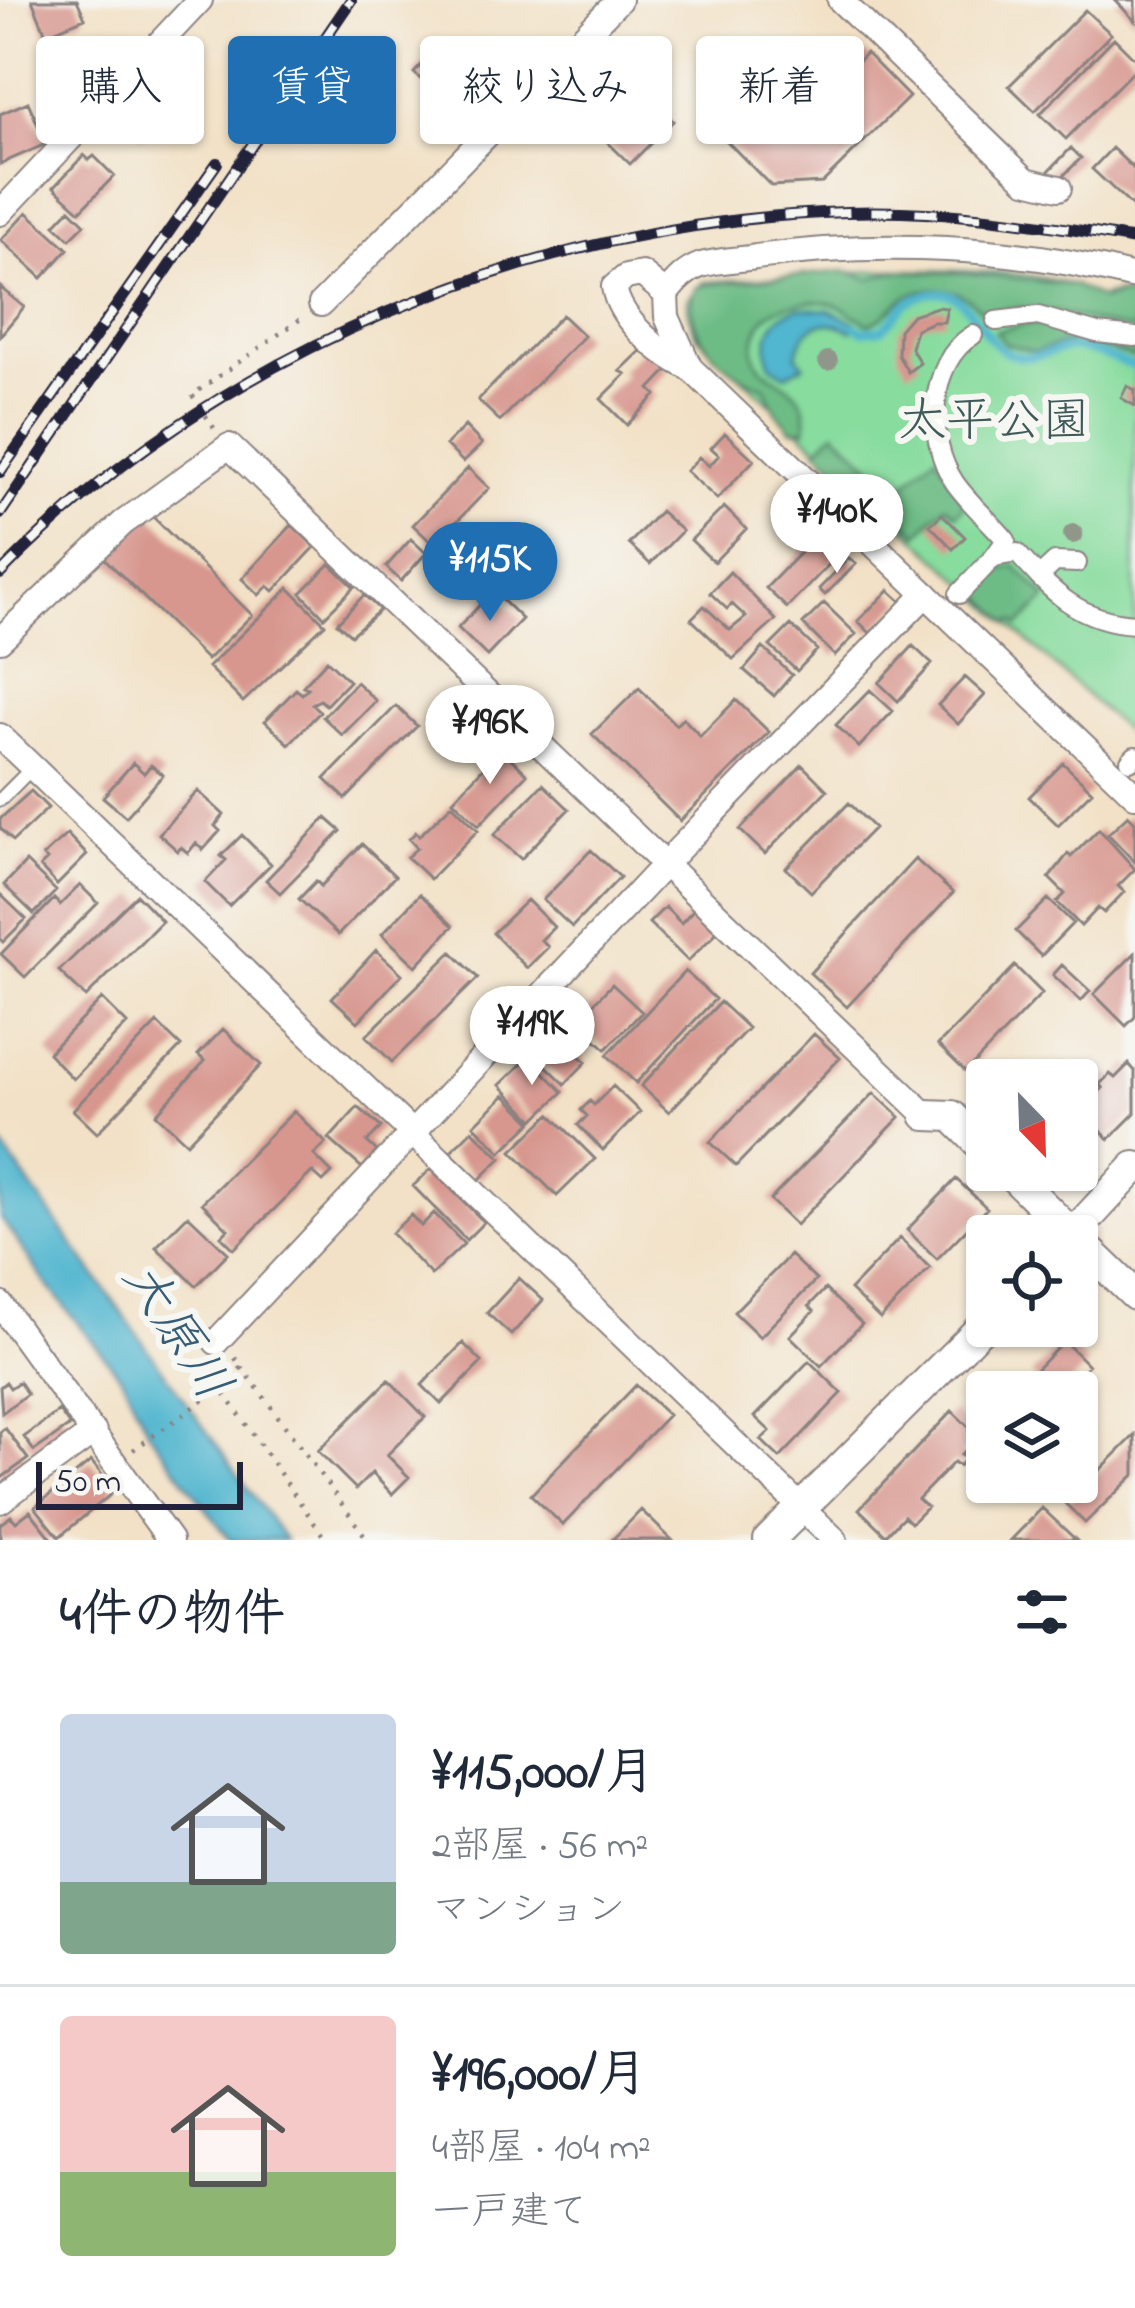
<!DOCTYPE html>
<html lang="ja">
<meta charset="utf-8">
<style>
:root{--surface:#fff;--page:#f6f6f7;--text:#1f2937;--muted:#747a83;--line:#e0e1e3;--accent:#1f6fb2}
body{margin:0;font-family:"Indie Flower","Klee One",sans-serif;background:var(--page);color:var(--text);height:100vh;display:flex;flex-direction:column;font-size:45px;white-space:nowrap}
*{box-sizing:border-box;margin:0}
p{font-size:39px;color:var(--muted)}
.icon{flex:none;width:66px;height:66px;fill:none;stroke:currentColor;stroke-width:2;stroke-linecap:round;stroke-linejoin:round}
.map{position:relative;height:1540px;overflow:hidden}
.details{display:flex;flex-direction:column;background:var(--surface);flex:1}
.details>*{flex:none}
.top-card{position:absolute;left:36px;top:36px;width:1065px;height:108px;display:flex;gap:24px}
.needle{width:78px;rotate:157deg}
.controls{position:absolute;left:966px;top:1059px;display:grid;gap:24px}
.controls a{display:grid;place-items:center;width:132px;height:132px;border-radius:12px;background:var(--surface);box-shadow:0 3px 9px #0004;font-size:60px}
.scale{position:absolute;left:36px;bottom:30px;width:207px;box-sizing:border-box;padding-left:12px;border:6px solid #22223b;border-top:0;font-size:33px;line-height:42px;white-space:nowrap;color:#22223b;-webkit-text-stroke:9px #f6f6f2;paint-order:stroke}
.price{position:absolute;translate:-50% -102px;padding:0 27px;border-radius:42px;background:#fff;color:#222;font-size:39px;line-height:78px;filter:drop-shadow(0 3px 6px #0008)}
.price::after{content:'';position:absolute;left:50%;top:72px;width:36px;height:27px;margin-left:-18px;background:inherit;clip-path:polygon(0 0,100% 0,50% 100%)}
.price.on{background:var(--accent);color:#fff}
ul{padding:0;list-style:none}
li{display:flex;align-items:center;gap:36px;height:300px;padding:0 60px}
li+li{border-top:3px solid var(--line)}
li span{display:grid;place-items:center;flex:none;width:336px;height:240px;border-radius:12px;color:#555}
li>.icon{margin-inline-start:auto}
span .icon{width:144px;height:144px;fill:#fffc;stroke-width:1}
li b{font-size:51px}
h2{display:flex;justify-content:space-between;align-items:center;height:144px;padding:0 60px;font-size:51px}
.chip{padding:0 42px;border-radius:12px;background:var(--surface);box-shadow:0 3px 9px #0004;font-size:42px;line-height:108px}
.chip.on{background:var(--accent);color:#fff}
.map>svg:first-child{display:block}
.green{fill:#87dc9e;stroke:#547f6c;stroke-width:3}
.forest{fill:#6dbc85;stroke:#486f60;stroke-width:3}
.water{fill:#51b6cf;stroke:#3a6c85;stroke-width:3}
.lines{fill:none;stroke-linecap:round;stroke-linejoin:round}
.stream{stroke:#51b6cf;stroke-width:8}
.building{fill:#d7968e}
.service-casing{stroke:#8a8280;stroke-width:16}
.pedestrian-casing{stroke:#8a8280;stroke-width:22}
.minor-casing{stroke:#8a8280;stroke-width:28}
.tertiary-casing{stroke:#8a8280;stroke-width:34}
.path{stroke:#8a8280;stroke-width:4.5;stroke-dasharray:3 9;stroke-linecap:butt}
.service{stroke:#fff;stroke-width:12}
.pedestrian{stroke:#fff;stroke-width:18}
.minor{stroke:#fff;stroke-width:24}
.tertiary{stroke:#fff;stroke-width:30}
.rail-casing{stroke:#22223b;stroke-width:12}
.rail{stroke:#f6f6f2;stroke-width:8;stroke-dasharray:22;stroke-linecap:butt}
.tree{fill:#90978a}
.labels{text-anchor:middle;stroke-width:12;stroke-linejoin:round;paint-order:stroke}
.park-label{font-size:48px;fill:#405a59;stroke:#f6f6f2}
.water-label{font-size:51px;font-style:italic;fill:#355d76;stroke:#f6f6f2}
</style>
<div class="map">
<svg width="1135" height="1540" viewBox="0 0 1135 1540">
<rect width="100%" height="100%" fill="#f6f6f2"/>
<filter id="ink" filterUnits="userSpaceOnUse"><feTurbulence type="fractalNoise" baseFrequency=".00833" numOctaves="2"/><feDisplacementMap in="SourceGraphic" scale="24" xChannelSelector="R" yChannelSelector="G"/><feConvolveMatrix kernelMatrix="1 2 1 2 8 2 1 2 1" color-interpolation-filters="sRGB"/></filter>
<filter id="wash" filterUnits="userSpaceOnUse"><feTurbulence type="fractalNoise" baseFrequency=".004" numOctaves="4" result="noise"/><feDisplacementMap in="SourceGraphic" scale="48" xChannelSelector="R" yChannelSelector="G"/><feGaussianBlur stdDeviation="2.7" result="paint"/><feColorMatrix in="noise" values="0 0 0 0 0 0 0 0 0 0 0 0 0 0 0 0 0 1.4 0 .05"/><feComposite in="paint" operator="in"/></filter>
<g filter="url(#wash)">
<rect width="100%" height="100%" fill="#f2e1c6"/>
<!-- green -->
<path class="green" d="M889 270C952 271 1044 266 1099 298L1117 293 1135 297V740L696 335 688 314V299L704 282Z"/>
<!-- forest -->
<path class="forest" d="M846 271 870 279 893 271 967 273 1074 285 1103 300 1122 294 1135 297V330C1085 326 1033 293 985 316 967 290 935 281 907 296 891 306 887 319 868 324 848 311 835 300 810 302 796 304 776 305 766 317 755 328 748 353 761 367 780 386 810 387 806 429L792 430 776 412 765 387C727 374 678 332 696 288L708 284Z
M1026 324 1044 325 1101 346H1135V358L1076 340 1035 352 1005 344 996 331Z
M835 431 898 491 936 454 965 505 956 514 946 505 918 534 876 491 860 490 817 449Z
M1015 566 1047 598 1019 626 1014 621 1009 623 978 592 1002 569Z"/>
<!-- water -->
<path class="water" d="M799 308 829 310 856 323 851 331C824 315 803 324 797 355L804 365 786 375 771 366C762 339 770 316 799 308Z
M0 1143 285 1540H230L148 1431 123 1379 47 1285 0 1217Z"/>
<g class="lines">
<!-- stream -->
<path class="stream" d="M855 326 863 331 882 329C892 322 897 310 907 303 969 265 974 340 1010 354 1033 364 1050 348 1073 348 1088 348 1120 362 1135 367"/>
</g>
<g id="blocks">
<!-- building -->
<path class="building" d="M32 0H77L85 18 46 34Z
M1115 0H1135V21Z
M1085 10 1111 34 1035 111 1009 86Z
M1114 38 1135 59V69L1066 139 1040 114Z
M440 45 460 63 434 92 414 73Z
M597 47 673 121 630 164 554 90Z
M172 53 196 73 143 137 118 118Z
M866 53 909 97 822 183 771 186 710 124 746 88 789 130Z
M28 102 46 144 0 164V114Z
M1071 148 1081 158 1062 177 1050 178 1046 174Z
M1112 148 1135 170V209L1092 169Z
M84 155 89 160 94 156 114 176 80 211 54 187Z
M70 209 85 224 70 239 55 225Z
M27 212 68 249 42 278 1 240Z
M0 287 24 307 0 336Z
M937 307 947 308 944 322H933L916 329 911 348 920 363 908 372 898 355 899 330 912 315Z
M562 315 584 336 500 421 478 400Z
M645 347 668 370 650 389 656 395 627 425 601 399 626 374 620 371Z
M1127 386 1135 390V406L1121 398Z
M465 426 482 444 463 462 446 445Z
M725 433 754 460 717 499 686 471 699 457 709 466 719 455 711 448Z
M468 468 489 488 434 545 413 525Z
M724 507 746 529 714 562 691 540Z
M660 511 682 531 650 564 629 544Z
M149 513 252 615 207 660 104 558Z
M942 514 965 537 953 549 930 525Z
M292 525 315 547 274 591 268 586 259 595 242 579Z
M815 537 836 557 787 608 766 588Z
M411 539 426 553 401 581 386 567Z
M849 558 856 564 825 595 819 589Z
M330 564 354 587 324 617 301 593Z
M730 572 776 620 733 659 691 619 704 606 730 630 746 617 732 604 727 609 710 593Z
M289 588 325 624 243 702 208 667Z
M889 590 902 602 870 633 858 621Z
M493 591 522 619 487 656 458 628Z
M364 595 380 610 351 635 337 623Z
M824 603 856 634 835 656 803 624Z
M791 625 817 650 797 671 770 646Z
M913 646 932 664 898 701 879 683Z
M763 648 792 675 774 696 744 670Z
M327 660 349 681 326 705 320 700 312 704 320 712 289 744 265 721 296 689 302 694 308 688 303 686Z
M965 677 985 695 958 724 938 705Z
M356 682 376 701 342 735 323 717Z
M639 688 676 725 683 718 700 736 736 700 769 732 680 821 592 734Z
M870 690 893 711 859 747 836 725Z
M396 706 417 726 346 799 325 779Z
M501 749 527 774 479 825 453 800Z
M133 763 144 773 151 765 163 775 126 817 103 797Z
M1063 763 1092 791 1058 825 1029 797Z
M802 765 827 790 765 854 740 830Z
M543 784 569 809 521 859 494 835Z
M31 791 48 808 13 841 0 828V819Z
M198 791 224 815 215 826 220 831 203 850 196 843 188 853 181 847 178 851 159 834Z
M849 803 874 828 811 892 786 868Z
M452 804 478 830 430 879 407 857 417 848 409 839 416 832 419 836Z
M1128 815 1135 822V862L1108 834Z
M326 818 341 831 280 893 266 880Z
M1099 829 1135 869 1118 886 1124 892 1104 913 1098 908 1081 926 1057 902 1065 894 1049 878 1068 854 1071 857Z
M67 834 87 855 57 885 40 867 47 860 43 856Z
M242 835 271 864 229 906 205 882 226 860 221 856Z
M362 844 395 876 338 935 299 899 316 881 321 886Z
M591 850 620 877 572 927 543 900Z
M915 859 953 893 847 1007 810 973Z
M26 862 56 891 34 914 4 885Z
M80 885 98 903 25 977 1 954 54 899 60 905Z
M0 894 26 919 3 942 0 939Z
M420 894 453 926 416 966 382 934Z
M137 895 162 921 86 997 59 971Z
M1048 899 1073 923 1041 956 1016 931Z
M527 900 554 927 541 940 548 947 527 968 493 933Z
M665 907 681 923 694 909 717 932 688 961 649 923Z
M376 950 402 974 358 1022 332 998Z
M452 952 478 978 392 1062 366 1036Z
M1135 953V1017L1126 1026 1094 994Z
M1062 965 1090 991 1081 1001 1053 975Z
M1015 966 1042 993 966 1072 938 1045Z
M685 971 715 999 636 1083 607 1055Z
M612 984 642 1012 606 1049 576 1022Z
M102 999 127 1024 73 1079 48 1053Z
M720 1002 748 1028 669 1112 641 1086Z
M157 1023 181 1046 97 1133 73 1110Z
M223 1029 261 1065 187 1143 156 1114 205 1061 198 1055Z
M814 1034 840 1058 736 1166 710 1142Z
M556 1035 586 1062 565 1084 533 1053 546 1039 549 1042Z
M529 1057 563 1092 534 1120 500 1085Z
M1129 1064 1135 1071V1113L1109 1139 1081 1110 1103 1088 1099 1085 1110 1074 1115 1078Z
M613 1086 640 1112 603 1150 578 1125 587 1116 581 1110 590 1101 594 1105Z
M874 1093 900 1117 796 1225 770 1200Z
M505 1095 532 1122 501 1152 474 1125Z
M358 1107 381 1127 367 1142 377 1151 362 1168 329 1139Z
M294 1111 326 1143 314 1155 332 1173 323 1182 312 1172 234 1249 221 1236 228 1229 202 1203Z
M550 1114 595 1159 557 1196 512 1151Z
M472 1130 501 1158 479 1180 450 1152Z
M431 1169 484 1222 466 1240 413 1186Z
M956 1179 987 1208 937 1259 907 1230Z
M434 1213 464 1244 431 1275 391 1233 411 1215 421 1226Z
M188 1215 228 1253 196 1286 156 1247Z
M900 1238 930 1268 880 1319 850 1290Z
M790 1255 816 1280 760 1337 734 1312Z
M519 1278 543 1300 511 1335 487 1313Z
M825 1289 862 1324 821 1366 790 1336 814 1311 809 1306Z
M1064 1341 1088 1365 1062 1392H1049L1031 1375Z
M463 1343 482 1362 441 1404 422 1385Z
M809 1361 842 1393 780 1458 761 1440 770 1431 755 1417Z
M389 1380 425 1417 387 1455 409 1477 392 1494 372 1473 356 1489 318 1451Z
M6 1382 10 1388 19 1382 27 1394 2 1413 0 1387Z
M636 1385 668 1415 563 1525 531 1495Z
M59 1411 70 1426 34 1451 24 1437Z
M952 1411 979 1437 961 1455 966 1459 959 1466 954 1462 918 1499 927 1507 911 1523 904 1516 886 1535 859 1509Z
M5 1428 28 1459 0 1479V1432Z
M1135 1435V1474L1085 1523 1066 1504Z
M1077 1449 1090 1462 1077 1475Z
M91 1461 115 1491 59 1537 35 1507Z
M1042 1508 1076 1540H1011Z
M641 1510 672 1540H612Z
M30 1511 53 1540H0V1524L11 1516 16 1522Z"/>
</g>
</g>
<g filter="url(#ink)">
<use href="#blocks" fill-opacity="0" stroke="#8a8280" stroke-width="3"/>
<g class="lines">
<!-- service casing -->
<g class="service-casing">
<path id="service" d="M0 800 32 768"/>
</g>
<!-- pedestrian casing -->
<g class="pedestrian-casing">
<path id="pedestrian" d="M996 321 1038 316 1097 333 1135 337
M973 335C927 363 926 441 955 483 970 504 990 521 1006 540L994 557
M1039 577 1055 562 1077 563
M959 594 994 557 1017 553C1052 592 1079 621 1135 624
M1130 761 1135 756"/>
</g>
<!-- minor casing -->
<g class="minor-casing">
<path id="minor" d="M840 0 1026 180 1059 188
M0 213 200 0
M666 294C676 281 685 271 701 265 718 260 739 260 756 257 879 240 1014 246 1135 277
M321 304 619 0
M690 368 667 317 666 294 642 274 626 277 614 287C619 320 661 355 690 368L1135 795
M0 640 123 523 229 446 926 1115
M0 736 835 1540
M0 1304 170 1540
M216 1342 679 849 926 594
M0 1501 94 1432"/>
</g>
<!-- tertiary casing -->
<g class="tertiary-casing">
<path id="tertiary" d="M926 1115 952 1116 987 1151
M1007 1170 1074 1236
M1071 1236 1135 1167
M1077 1239 1135 1295
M769 1540 987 1322"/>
</g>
<!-- path -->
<path class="path" d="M214 428 192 395 302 318
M1008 1236V1215
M235 1358 242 1367 221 1388 326 1540
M242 1367 368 1540
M133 1450 221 1388 207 1367"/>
<!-- service -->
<use href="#service" class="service"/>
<!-- pedestrian -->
<use href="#pedestrian" class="pedestrian"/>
<!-- minor -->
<use href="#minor" class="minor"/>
<!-- tertiary -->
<use href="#tertiary" class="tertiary"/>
<!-- rail casing -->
<g class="rail-casing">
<path id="rail" d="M0 472 217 163
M0 514 351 0
M0 574C220 348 533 222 847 212 944 209 1040 223 1135 240"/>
</g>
<!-- rail -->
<use href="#rail" class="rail"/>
</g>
<!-- trees -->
<g class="tree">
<circle cx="828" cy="361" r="10"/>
<circle cx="1073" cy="534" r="10"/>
</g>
</g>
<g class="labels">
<!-- park labels -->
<g class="park-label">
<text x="994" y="435">太平公園</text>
</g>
<!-- water labels -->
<g class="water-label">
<text transform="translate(179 1329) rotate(57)" y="18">大原川</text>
</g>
</g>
</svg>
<div class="controls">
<a><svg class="needle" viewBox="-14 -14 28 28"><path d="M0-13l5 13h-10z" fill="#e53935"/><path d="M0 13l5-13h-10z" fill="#747a83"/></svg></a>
<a><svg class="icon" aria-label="locate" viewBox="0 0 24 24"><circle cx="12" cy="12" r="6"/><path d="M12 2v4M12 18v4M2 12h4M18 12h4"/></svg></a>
<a><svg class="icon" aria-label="layers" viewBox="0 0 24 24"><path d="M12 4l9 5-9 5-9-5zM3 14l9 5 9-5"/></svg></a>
</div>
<div class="scale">50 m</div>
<b class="price" style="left:837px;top:576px">¥140K</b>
<b class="price on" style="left:490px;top:624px">¥115K</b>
<b class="price" style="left:490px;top:787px">¥196K</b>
<b class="price" style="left:532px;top:1088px">¥119K</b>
<div class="top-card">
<a class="chip">購入</a>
<a class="chip on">賃貸</a>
<a class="chip">絞り込み</a>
<a class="chip">新着</a>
</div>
</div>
<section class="details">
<h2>4件の物件<svg class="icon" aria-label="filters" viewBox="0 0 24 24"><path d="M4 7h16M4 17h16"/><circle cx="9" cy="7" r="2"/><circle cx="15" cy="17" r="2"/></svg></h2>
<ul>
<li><span style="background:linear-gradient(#c9d6e8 70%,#7fa58c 0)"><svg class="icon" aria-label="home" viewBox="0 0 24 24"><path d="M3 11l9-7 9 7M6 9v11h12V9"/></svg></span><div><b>¥115,000/月</b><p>2部屋 · 56 m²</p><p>マンション</p></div></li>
<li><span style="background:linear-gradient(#f6c9c9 65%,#8fb573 0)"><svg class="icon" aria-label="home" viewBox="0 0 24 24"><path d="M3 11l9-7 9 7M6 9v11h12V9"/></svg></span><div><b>¥196,000/月</b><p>4部屋 · 104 m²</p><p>一戸建て</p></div></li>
</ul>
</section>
